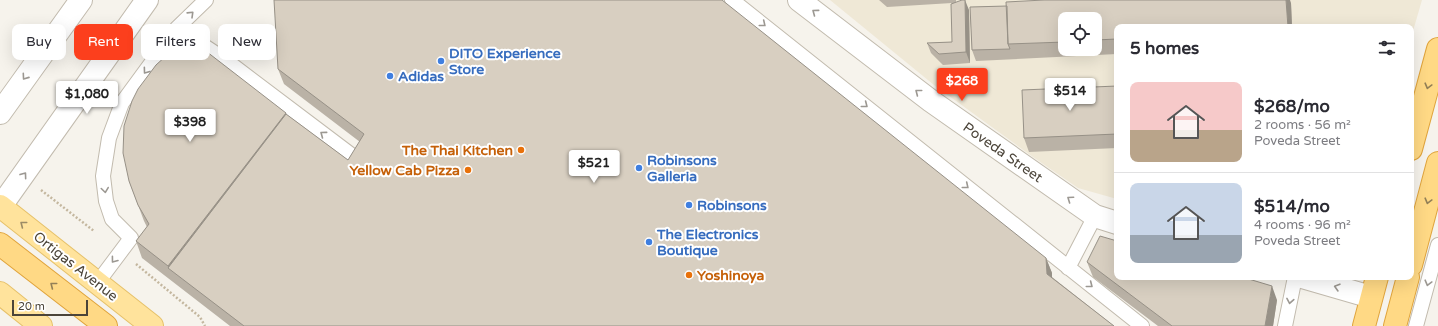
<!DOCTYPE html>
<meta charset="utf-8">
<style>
:root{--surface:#fff;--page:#f2f2f3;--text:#2b2b33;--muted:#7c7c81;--line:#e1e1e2;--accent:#fc3f1d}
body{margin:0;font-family:"Varela Round",sans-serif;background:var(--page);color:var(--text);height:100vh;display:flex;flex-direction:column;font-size:15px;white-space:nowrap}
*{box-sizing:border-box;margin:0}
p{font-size:13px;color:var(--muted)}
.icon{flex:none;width:22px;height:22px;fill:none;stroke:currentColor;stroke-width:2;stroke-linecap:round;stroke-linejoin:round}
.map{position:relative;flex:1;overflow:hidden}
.side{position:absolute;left:1114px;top:24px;width:300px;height:256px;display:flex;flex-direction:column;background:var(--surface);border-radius:8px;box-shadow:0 4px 16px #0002}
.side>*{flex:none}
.banner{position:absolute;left:12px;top:24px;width:380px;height:36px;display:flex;gap:8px}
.tools{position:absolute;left:1058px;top:12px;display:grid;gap:8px}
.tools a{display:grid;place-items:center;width:44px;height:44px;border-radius:8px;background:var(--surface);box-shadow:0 4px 16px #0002;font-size:20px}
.scale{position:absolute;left:12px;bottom:10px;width:76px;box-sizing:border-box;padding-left:4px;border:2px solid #4b4439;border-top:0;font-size:11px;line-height:14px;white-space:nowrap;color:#4b4439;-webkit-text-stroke:3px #fff;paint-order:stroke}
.price{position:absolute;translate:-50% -34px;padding:0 9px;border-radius:4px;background:#fff;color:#222;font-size:13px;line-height:26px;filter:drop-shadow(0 1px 2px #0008)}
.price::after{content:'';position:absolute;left:50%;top:24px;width:12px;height:9px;margin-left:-6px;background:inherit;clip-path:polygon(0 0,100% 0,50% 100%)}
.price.on{background:var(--accent);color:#fff}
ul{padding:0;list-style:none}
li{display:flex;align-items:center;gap:12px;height:100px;padding:0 16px}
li+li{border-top:1px solid var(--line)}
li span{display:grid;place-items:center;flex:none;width:112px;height:80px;border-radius:8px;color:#555}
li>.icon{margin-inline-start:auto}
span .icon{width:48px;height:48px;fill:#fffc;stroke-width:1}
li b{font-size:17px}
h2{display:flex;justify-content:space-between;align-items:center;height:48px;padding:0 16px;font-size:17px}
.tag{padding:0 14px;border-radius:8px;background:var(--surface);box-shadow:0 4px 16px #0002;font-size:14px;line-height:36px}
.tag.on{background:var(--accent);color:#fff}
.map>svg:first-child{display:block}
.education{fill:#efe8d6;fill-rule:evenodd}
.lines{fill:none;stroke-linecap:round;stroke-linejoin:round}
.service-casing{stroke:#c2bbae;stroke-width:16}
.minor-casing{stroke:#c2bbae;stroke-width:24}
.tertiary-casing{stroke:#c2bbae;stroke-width:24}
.primary-casing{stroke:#e6c16a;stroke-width:24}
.trunk-casing{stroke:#e0a43c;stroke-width:24}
.path{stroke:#c4b79f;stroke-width:2.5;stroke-dasharray:2 2;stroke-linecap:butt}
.service{stroke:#fff;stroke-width:14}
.minor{stroke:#fff;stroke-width:22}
.tertiary{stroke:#fff;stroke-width:22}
.primary{stroke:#ffe39c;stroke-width:22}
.trunk{stroke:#ffd985;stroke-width:22}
.wall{fill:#bab2a6;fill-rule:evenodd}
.shaded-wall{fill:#979187}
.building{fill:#d8cfc1;stroke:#979187}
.oneway{stroke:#9c9892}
.oneway2{stroke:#938057}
.oneway3{stroke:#9c8c66}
.shop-dot{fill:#3f7fe0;stroke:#fff;stroke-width:1.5}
.food-dot{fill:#e8710a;stroke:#fff;stroke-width:1.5}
.labels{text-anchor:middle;stroke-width:4;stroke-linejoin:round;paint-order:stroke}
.shop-label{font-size:14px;font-weight:bold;fill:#366cbe;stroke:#fff;text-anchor:start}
.food-label{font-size:14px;font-weight:bold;fill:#c56008;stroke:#fff;text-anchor:end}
.street-label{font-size:14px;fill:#4b4439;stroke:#fff}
</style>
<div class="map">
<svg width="1438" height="326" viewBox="0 0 1438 326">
<rect width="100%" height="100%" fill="#f6f3ec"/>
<!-- education -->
<path class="education" d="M830 0H1422L1411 38V27H1117V199L1078 188 1033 157 934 85ZM1065 19H1095V49H1065Z"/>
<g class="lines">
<!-- service casing -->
<g class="service-casing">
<path id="service" d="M732 0 1142 326
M177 28 227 61 354 157
M1068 268 1095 216
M98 282 131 238 112 219 106 201 103 176 109 138 122 103 177 28 206 0
M1285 326 1295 277
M1416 326 1438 245"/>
</g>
<!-- minor casing -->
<g class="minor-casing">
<path id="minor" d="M799 0 931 101 1095 216 1117 223
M1302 277 1371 297"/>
</g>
<!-- tertiary casing -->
<g class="tertiary-casing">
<path id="tertiary" d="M0 113 81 0
M1 206 147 0"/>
</g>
<!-- primary casing -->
<g class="primary-casing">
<path id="primary" d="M0 206 152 326
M0 293 41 326"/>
</g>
<!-- trunk casing -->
<g class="trunk-casing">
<path id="trunk" d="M1411 149 1438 49
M0 244 106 326
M1411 265 1438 163
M1364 326 1377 277
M1395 326 1408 277"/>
</g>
<!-- path -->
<path class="path" d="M41 190 94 231
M136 264 200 317 205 326"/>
<!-- service -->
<use href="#service" class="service"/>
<!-- minor -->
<use href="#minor" class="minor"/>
<!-- tertiary -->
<use href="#tertiary" class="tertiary"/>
<!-- primary -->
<use href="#primary" class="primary"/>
<!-- trunk -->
<use href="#trunk" class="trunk"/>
</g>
<!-- wall -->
<path class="wall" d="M879 0H956V2L969 10 970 63 943 65 931 53 927 43 952 42V3L887 7Z
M1291 3 1292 27H1117V54L976 61 972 50 970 7ZM1065 19H1095V49H1065Z
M278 69 1046 258 1052 273V277L1114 326H230L142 258 136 241 147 227 144 221 129 181 286 113V114L348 160 360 142 284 84Z
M1117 86V148L1029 152 1024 138Z
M1087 262 1277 300 1273 326H1158L1093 277Z"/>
<!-- shaded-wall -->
<path class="shaded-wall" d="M965 0 969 10 970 63 966 52Z
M1286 0H1290L1291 3 1292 27H1288Z
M286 113 292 129 168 268V266Z
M1046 258 1052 273V288L1047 274Z
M1272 286 1277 300 1273 326H1265Z"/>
<!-- building -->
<path class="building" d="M274 0H722L1046 258 1047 274 1114 326H244L168 268 286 114 348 160 364 134 278 69Z
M962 0H965L966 52 939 54 927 43 952 42 951 4Z
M1044 0H1286L1288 27H1117V39L1095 40V19H1065V42L1008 44 1006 2Z
M1007 6 1008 44 1010 49 972 50 970 7Z
M189 38 286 113 168 266 136 241 149 224 138 205 129 181 123 153 124 126 132 101 138 89 156 65 167 55Z
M1117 86V134L1024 138 1022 90Z
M1100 236 1117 241V277H1242L1272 286 1265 326H1172L1087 262Z"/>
<!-- one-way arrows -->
<defs><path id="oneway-chevron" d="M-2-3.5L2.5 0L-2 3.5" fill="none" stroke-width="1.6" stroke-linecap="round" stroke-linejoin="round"/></defs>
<g class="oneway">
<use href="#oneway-chevron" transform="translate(815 12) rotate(-143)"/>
<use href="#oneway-chevron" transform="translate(191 14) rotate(-44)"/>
<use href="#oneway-chevron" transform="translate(763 24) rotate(39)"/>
<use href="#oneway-chevron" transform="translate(146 71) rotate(126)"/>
<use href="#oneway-chevron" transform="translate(25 77) rotate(125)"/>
<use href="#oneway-chevron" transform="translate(918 92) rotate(-142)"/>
<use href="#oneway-chevron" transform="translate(865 105) rotate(38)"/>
<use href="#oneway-chevron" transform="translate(323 134) rotate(-143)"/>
<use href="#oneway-chevron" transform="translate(24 175) rotate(-54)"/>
<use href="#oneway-chevron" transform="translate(966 186) rotate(39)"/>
<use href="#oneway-chevron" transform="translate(105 190) rotate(82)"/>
<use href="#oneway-chevron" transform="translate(1070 199) rotate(-145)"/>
<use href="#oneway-chevron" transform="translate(114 260) rotate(127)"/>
<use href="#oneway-chevron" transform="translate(1428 283) rotate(105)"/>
<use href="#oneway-chevron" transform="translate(1090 285) rotate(38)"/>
<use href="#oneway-chevron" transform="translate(1337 287) rotate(-164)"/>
<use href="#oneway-chevron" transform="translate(1290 301) rotate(100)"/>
</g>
<g class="oneway2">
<use href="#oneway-chevron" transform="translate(1428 86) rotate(105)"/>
<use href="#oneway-chevron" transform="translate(1428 201) rotate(105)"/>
<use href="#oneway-chevron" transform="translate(53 285) rotate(-142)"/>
</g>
<use class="oneway3" href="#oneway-chevron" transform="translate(23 224) rotate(-142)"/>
<!-- markers -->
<g class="shop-dot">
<circle cx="441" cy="61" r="4"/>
<circle cx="390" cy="76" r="4"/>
<circle cx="639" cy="168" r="4"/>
<circle cx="689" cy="205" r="4"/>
<circle cx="649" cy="242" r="4"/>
</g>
<g class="food-dot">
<circle cx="521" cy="150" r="4"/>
<circle cx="468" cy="170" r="4"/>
<circle cx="689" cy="275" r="4"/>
</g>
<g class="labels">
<!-- shop labels -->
<g class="shop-label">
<text x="449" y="58">DITO Experience<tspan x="449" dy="16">Store</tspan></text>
<text x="398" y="81">Adidas</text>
<text x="647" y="165">Robinsons<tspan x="647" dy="16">Galleria</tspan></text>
<text x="697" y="210">Robinsons</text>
<text x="657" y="239">The Electronics<tspan x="657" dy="16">Boutique</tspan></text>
</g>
<!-- food labels -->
<g class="food-label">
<text x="513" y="155">The Thai Kitchen</text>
<text x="460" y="175">Yellow Cab Pizza</text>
<text x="697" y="280" text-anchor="start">Yoshinoya</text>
</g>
<!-- street labels -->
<g class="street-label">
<text transform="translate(1003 152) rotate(35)" y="5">Poveda Street</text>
<text transform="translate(76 266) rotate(38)" y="5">Ortigas Avenue</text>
</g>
</g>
</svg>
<div class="tools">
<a><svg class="icon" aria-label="locate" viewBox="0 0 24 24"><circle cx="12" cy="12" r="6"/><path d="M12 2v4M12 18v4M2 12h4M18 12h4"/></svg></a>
</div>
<div class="scale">20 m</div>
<b class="price on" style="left:962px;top:102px">$268</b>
<b class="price" style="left:1070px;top:112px">$514</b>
<b class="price" style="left:87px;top:115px">$1,080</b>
<b class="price" style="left:190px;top:143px">$398</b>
<b class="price" style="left:594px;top:184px">$521</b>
<div class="banner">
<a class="tag">Buy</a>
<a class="tag on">Rent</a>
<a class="tag">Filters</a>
<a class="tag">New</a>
</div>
<section class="side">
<h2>5 homes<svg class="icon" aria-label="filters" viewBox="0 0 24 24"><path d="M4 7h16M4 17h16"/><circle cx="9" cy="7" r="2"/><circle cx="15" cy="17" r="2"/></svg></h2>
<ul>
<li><span style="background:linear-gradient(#f6c9c9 60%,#b9a48a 0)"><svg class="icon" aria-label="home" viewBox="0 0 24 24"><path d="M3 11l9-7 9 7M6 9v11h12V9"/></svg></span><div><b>$268/mo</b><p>2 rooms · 56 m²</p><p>Poveda Street</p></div></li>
<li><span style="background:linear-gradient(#c9d6e8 65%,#9aa5b1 0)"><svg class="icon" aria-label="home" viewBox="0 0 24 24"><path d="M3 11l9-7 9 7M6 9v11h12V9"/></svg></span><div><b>$514/mo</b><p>4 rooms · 96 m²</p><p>Poveda Street</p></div></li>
</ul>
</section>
</div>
